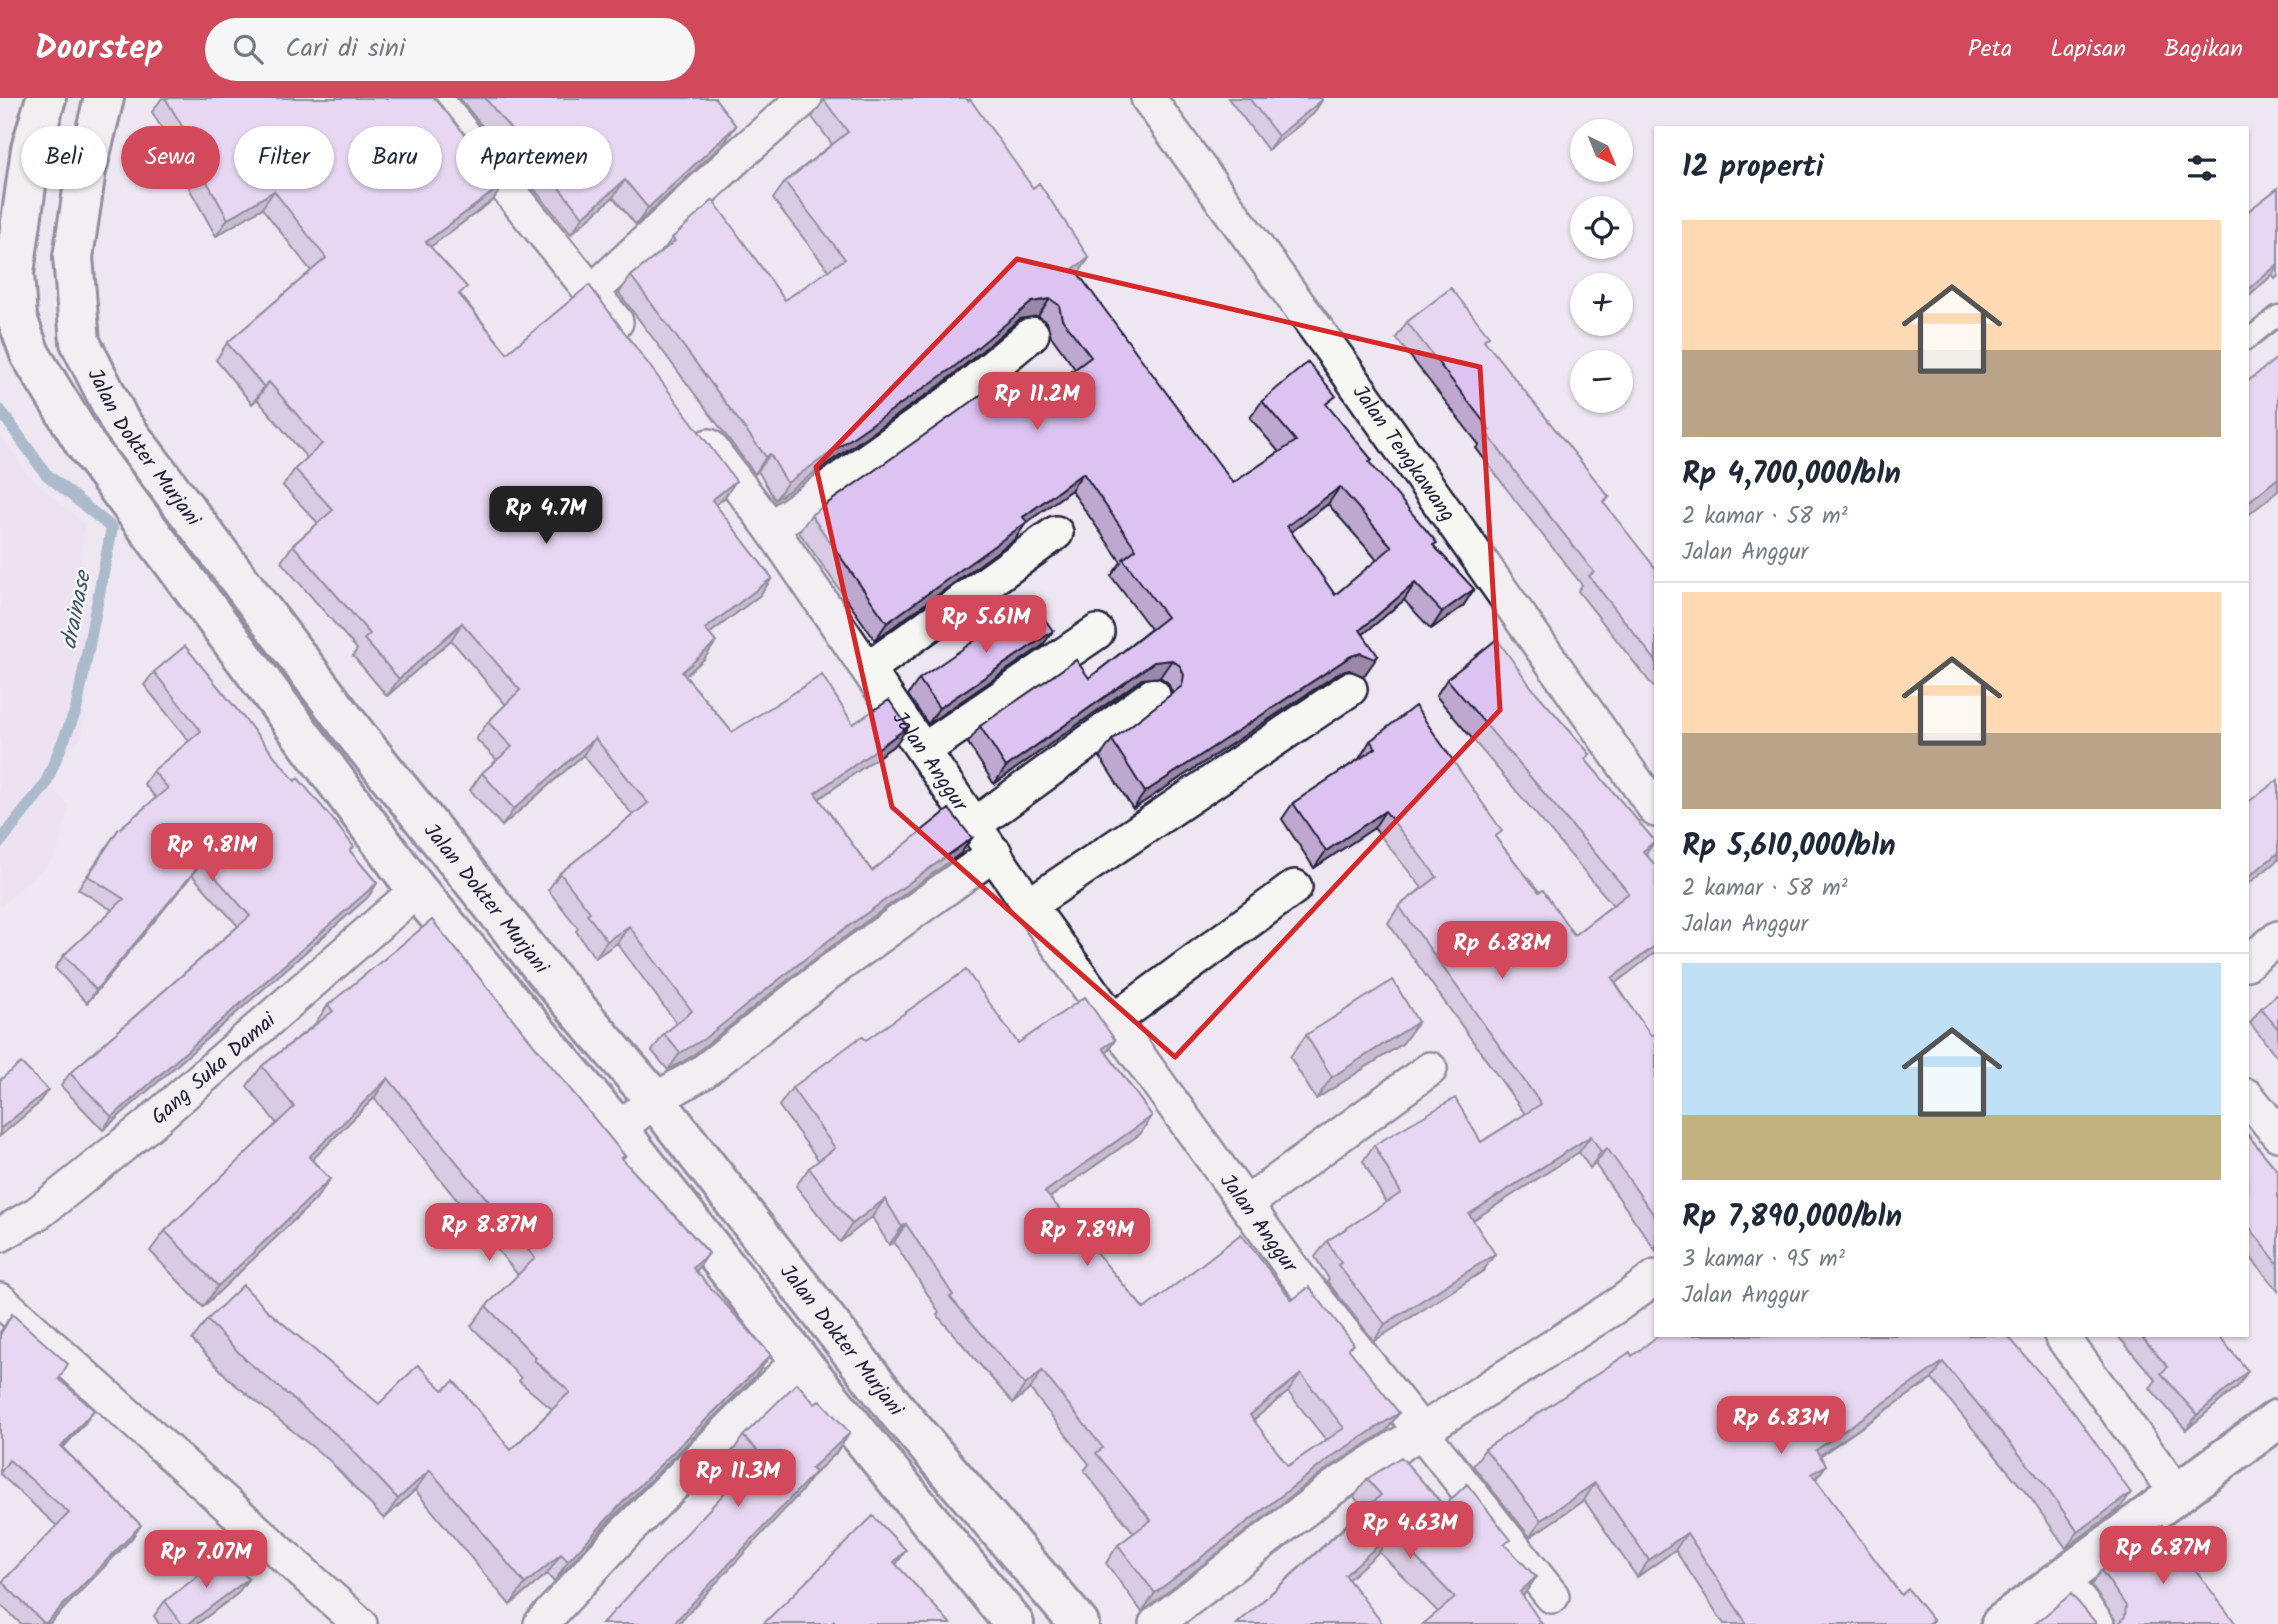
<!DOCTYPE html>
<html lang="id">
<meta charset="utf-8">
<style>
:root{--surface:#fff;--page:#f6f6f7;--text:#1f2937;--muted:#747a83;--line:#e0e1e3;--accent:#d1495b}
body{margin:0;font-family:Kalam,sans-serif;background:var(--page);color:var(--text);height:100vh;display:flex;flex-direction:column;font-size:26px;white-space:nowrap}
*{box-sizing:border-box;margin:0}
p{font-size:23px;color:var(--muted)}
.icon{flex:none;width:38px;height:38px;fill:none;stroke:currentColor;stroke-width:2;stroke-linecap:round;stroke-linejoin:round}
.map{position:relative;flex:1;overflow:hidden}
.panel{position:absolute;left:1654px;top:28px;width:595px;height:1211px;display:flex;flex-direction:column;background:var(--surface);border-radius:0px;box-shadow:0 2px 5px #0004}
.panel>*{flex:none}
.hud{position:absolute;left:21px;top:28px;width:665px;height:63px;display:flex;gap:14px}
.needle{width:46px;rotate:137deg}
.buttons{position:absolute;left:1570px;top:21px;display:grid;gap:14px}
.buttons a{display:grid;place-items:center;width:63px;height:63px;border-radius:50%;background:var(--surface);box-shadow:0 2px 5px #0004;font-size:35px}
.price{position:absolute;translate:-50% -60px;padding:0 16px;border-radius:14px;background:var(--accent);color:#fff;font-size:23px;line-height:46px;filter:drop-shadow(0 2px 4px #0008)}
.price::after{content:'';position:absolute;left:50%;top:42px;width:21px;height:16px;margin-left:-10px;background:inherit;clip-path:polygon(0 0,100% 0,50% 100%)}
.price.selected{background:#222;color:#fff}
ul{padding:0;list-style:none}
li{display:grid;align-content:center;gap:14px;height:371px;padding:0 28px}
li+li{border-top:2px solid var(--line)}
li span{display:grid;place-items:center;height:217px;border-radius:0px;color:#555}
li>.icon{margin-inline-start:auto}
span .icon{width:126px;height:126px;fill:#fffc;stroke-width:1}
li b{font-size:30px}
h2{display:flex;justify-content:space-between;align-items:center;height:84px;padding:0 28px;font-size:30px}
.pill{padding:0 24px;border-radius:32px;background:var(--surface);box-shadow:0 2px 5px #0004;font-size:24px;line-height:63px}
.pill.selected{background:var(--accent);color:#fff}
header{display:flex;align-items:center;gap:42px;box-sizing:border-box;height:98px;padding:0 35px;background:var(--accent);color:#fff}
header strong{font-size:33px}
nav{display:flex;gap:38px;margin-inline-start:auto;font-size:24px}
.search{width:490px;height:63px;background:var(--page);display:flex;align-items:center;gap:18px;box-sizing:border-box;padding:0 24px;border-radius:38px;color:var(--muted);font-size:26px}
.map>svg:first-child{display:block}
.built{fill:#e9dcf2}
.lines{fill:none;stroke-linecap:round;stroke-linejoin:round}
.stream{stroke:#5a869d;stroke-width:12}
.lane-casing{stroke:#22223b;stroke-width:23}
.street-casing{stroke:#22223b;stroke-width:38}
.secondary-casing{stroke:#22223b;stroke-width:44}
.lane{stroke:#f6f6f2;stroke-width:18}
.street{stroke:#f6f6f2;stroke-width:33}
.secondary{stroke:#f6f6f2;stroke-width:38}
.wall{fill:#bea8d0;stroke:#22223b;stroke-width:2;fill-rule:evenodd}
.shaded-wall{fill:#9b88a9;stroke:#22223b;stroke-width:2}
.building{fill:#ddc3f2;stroke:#22223b;stroke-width:2;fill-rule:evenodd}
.marked{fill:none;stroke:#d62828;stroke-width:5;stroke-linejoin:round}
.labels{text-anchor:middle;stroke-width:5;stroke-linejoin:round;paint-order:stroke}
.street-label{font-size:21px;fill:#22223b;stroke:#f6f6f2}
.water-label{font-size:23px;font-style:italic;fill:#3e546c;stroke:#f6f6f2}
</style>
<header>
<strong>Doorstep</strong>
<div class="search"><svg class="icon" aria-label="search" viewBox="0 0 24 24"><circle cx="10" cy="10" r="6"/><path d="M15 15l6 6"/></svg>Cari di sini</div>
<nav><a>Peta</a><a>Lapisan</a><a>Bagikan</a></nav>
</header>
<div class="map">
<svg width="2278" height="1526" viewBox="0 0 2278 1526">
<rect width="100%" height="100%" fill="#eee7f2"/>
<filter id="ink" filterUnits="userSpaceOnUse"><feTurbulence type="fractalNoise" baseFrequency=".0143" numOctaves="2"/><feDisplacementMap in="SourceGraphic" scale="14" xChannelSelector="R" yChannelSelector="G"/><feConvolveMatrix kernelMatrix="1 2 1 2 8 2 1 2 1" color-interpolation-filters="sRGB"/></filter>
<g filter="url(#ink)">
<!-- built -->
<path class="built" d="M0 336 28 377 84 426 78 496 101 514 82 640 40 679 69 708 56 759 0 809Z"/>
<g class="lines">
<!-- stream -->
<path class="stream" d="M0 312 46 376 112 430 76 612 45 687 0 744"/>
<!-- lane casing -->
<g class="lane-casing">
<path id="lane" d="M2247 242 2278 217"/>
</g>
<!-- street casing -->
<g class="street-casing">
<g id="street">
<path d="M434 0 616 224"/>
<path id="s1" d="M1148 0 1338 261 1656 712"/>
<path d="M593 193 738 58 805 0"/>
<path id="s2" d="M709 348 771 430 1029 807 1294 1173 1552 1498"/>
<path d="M771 430 954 301 1032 236"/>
<path d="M868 571 1056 435"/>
<path d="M924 652 1097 534"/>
<path d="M974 727 1153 597"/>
<path d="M1029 807 1350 591"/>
<path d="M2247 865 2278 840"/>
<path d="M1113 923 1295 789"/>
<path d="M2247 998 2278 1036"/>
<path d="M618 1031 655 1002 703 974 828 875 995 755"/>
<path d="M1246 1106 1430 971"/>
<path id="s3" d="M0 1137 38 1115 147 1028 417 792"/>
<path d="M0 1202 360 1526"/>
<path d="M2061 1237 2177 1395"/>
<path d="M2062 1481 2097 1526"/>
<path d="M541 1526 624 1436 799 1262"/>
<path d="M1156 1526 1333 1390 1619 1206 1656 1179"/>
</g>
</g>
<!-- secondary casing -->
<g class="secondary-casing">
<g id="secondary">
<path d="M46 0 31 51 14 175 17 220 30 256 85 346 417 792 618 1031 799 1262 1014 1526"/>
<path id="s4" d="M104 0 86 72 73 159 80 244 120 324 357 638 548 877 655 1002 899 1315 1079 1526"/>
<path d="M2001 1526 2278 1321"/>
</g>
</g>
<!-- lane -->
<use href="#lane" class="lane"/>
<!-- street -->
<use href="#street" class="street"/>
<!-- secondary -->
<use href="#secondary" class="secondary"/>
</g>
<!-- wall -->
<path class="wall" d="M162 0H435L493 102 430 149 461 197 507 255 724 400 715 407 772 480 760 497 709 536 704 561 685 578 732 634 853 626 896 646 819 701 872 773 972 740 960 756 817 859 692 958 668 972 652 953 664 936 677 926 617 845 595 860 576 833 578 830 548 792 560 775 633 717 583 657 502 728 470 692 482 675 497 662 476 641 488 624 506 607 451 542 387 598 353 558 357 551 281 464 293 447 318 425 283 388 295 371 307 360 257 301 252 306 216 262 227 245 311 173 262 110 216 138 189 90 193 83 152 14Z
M459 0H715L724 45 636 127 613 99 571 136Z
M1228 0H1321L1322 2 1313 16 1268 52Z
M824 2 1033 90 1089 160 1078 176 1233 385 1279 354 1250 320 1262 303 1328 309 1372 362 1370 365 1434 448 1474 491 1463 508 1431 531 1404 502 1363 536 1366 575 1363 578 1349 572 1339 575 1133 711 1100 659 1112 642 1172 596V594L1168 585 1160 579 1142 581 994 686 968 645 980 628 1089 580 1151 531 1111 478 1121 464 1071 392 1026 425 1015 441 875 542 799 434 811 417 1027 307 1075 271 1051 238 1047 224 1038 218 1020 221 942 286 775 402 758 373 755 376 619 195 631 178 663 153 672 140 785 202 829 173 773 101 785 84 832 46 812 19ZM1328 406 1377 462 1335 497 1291 434Z
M2278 90V178L2275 181 2272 177 2247 200V114Z
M1407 224 1485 244 1609 399 1604 406 1656 471V592L1578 493 1582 487 1515 402 1476 350 1479 347 1396 240Z
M1053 533 1042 548 928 626 908 597 919 581Z
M154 574 351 754 377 785 368 799 103 1032 61 988 70 975 238 828 192 777 87 905 55 870 64 857 112 812 78 791 118 732 156 700 144 686 153 673 189 643 144 587Z
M1447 581 1532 590 1590 656 1586 662 1646 756 1615 885 1651 938 1656 935V1153L1595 1066 1590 1070 1579 1054 1473 1122 1483 1173 1374 1243 1327 1183 1329 1181 1315 1159 1327 1143 1386 1105 1363 1063 1374 1047 1481 1044 1525 1016 1388 825 1399 808 1422 790 1374 730 1314 770 1282 721 1293 705 1359 661 1370 643 1496 740 1574 837 1613 807 1436 598Z
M2278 896V960L2250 925 2261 910Z
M328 907 625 1058 622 1061 709 1155 696 1173 756 1277 610 1422 554 1484 547 1476 510 1507 415 1392 384 1421 330 1363 232 1284 192 1242 207 1222 269 1214 379 1306 443 1292 511 1352 552 1311 519 1283 521 1280 471 1228 486 1208 518 1177 374 1000 312 1062 330 1081 315 1102 203 1209 150 1153 165 1133 277 1026 247 988 262 968 314 927Z
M1418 924 1402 946 1316 1001 1290 959 1306 937Z
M866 942 1018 945 1115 942 1107 955 1152 1018 1140 1036 1049 1100 1144 1211 1292 1202 1350 1253 1399 1315 1386 1333 1321 1375 1142 1514 1106 1465 1118 1447 1134 1435 1084 1373 1089 1366 1030 1291 1013 1305 937 1217 939 1214 894 1144 889 1147 872 1119 840 1144 796 1088 809 1070 819 1063 779 1008 792 990ZM1288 1294 1326 1342 1288 1368 1253 1322Z
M2247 1036 2278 1073V1193L2247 1155Z
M12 1216 59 1281 94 1312 84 1326 63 1350 141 1427 131 1441 49 1526H21L0 1506V1487L2 1484 57 1428 0 1376V1234Z
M2007 1237 2119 1411 2066 1450 2032 1402 1932 1281 1820 1358 1826 1367 1816 1382 1901 1497 1933 1522 1930 1526H1724L1675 1452 1637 1479 1584 1402 1530 1439 1473 1368 1485 1351 1632 1258Z
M2117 1237H2218L2238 1288 2186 1332 2150 1290 2156 1282Z
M743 1338 835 1356 812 1378 800 1395 744 1374 729 1359Z
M1367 1381 1444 1408 1506 1448 1536 1479 1523 1498 1438 1514 1379 1454 1237 1526 1364 1411 1354 1399Z
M2101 1472 2236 1526H2116V1523L2091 1487Z
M248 1481 237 1496 197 1526H159L154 1518 165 1503Z"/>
<!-- shaded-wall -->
<path class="shaded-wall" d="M1322 2 1313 16 1268 52 1278 38Z
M736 28 724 45 636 127 648 110Z
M625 82 613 99 571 136 583 119Z
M505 85 493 102 414 161 426 144Z
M274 93 262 110 216 138 228 121Z
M1089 160 1077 177 1074 170Z
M2278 166V169L2272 177 2247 200V193Z
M1050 201 1038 218 1020 221 942 286 775 402 787 385 1032 204Z
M269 284 257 301 252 306 264 289Z
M770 356 758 373 755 376 766 359Z
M1083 375 1071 392 1026 425 1015 441 875 542 887 525 1023 419Z
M2278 380V393L2247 418V405Z
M736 383 724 400 700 419 712 402Z
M1340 389 1328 406 1276 445 1287 428Z
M772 480 760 497 693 548 705 531Z
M1415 485 1404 502 1348 549 1360 532Z
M1474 491 1463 508 1431 531 1442 514Z
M462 525 451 542 387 598 399 581Z
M1053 533 1042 548 928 626 939 610Z
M716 544 704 561 670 591 682 574Z
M1361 555 1378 558 1366 575 1363 578 1349 572 1339 575 1133 711 1145 694 1351 558Z
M1172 562 1160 579 1142 581 994 686 1006 669 1154 564Z
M908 629 896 646 803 712 815 695Z
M595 640 583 657 502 728 514 711Z
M1385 713 1374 730 1314 770 1326 753Z
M972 740 960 756 817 859 692 958 668 972 680 955 829 842Z
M1655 743 1643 760V753Z
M2278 755V762L2247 787V780Z
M202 764 192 777 87 905 96 892Z
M377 785 368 799 103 1032 112 1019Z
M629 828 617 845 595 860 607 843Z
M1656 847V854L1600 897 1612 880Z
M1418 924 1402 946 1316 1001 1332 979Z
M1115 942 1103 960V950Z
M388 980 374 1000 294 1080 309 1059Z
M48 992 37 1007 0 1038V1031Z
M1152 1018 1140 1036 1032 1112 1045 1094Z
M1591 1038 1579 1054 1458 1132 1469 1116Z
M1607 1050 1595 1066 1590 1070 1601 1054Z
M330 1081 315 1102 203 1209 218 1188Z
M885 1101 872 1119 840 1144 852 1126Z
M906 1126 894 1144 889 1147 902 1129Z
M709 1155 695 1175 693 1170Z
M1495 1156 1483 1173 1374 1243 1385 1226Z
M771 1257 756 1277 610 1422 554 1484 568 1463 625 1402Z
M1943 1264 1932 1281 1804 1368 1816 1352Z
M1042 1273 1030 1291 1013 1305 1025 1287Z
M2248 1273 2238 1288 2186 1332 2197 1317Z
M1301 1276 1288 1294 1237 1335 1250 1317Z
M94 1312 84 1326 51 1363 61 1349Z
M1399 1315 1386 1333 1321 1375 1142 1514 1155 1495 1334 1357Z
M850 1335 835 1356 812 1378 800 1395 678 1526H673L811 1371Z
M1826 1367 1814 1383 1812 1376Z
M430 1372 415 1392 384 1421 398 1401Z
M1595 1385 1584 1402 1530 1439 1541 1422Z
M2131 1395 2119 1411 2066 1450 2078 1434Z
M141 1427 131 1441 49 1526H45Z
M1392 1435 1379 1454 1332 1496 1345 1477Z
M1687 1435 1675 1452 1637 1479 1649 1462Z
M906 1452 891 1474 894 1464Z
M561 1456 547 1476 510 1507 525 1486Z
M1536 1479 1523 1498 1520 1494Z
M248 1481 237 1496 197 1526H188Z"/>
<!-- building -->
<path class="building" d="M165 0H435L505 85 426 144 467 189 459 196 507 255 589 187 736 383 712 402 772 480 705 531 716 544 682 574 732 634 822 577 853 626 889 602 908 629 815 695 872 773 949 711 972 740 829 842 704 941 680 955 664 936 692 913 629 828 607 843 587 816 590 814 560 775 648 705 595 640 514 711 482 675 512 649 488 624 520 592 462 525 399 581 364 541 370 536 293 447 333 412 295 371 322 346 269 284 264 289 227 245 326 160 274 93 228 121 201 73 207 69Z
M485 0H715L736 28 648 110 625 82 583 119Z
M827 0H966L968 3 970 1 1033 90 1039 85 1089 160 1074 170 1233 385 1296 343 1262 303 1308 264 1336 298 1326 306 1372 362 1369 364 1437 445 1433 447 1474 491 1442 514 1415 485 1360 532 1378 558 1375 561 1361 555 1351 558 1145 694 1112 642 1182 588 1184 577 1180 568 1172 562 1154 564 1006 669 980 628 1076 562 1089 580 1167 519 1123 461 1136 451 1083 375 1023 419 1027 424 887 525 811 417 977 300 1005 276 1027 307 1091 259 1062 221 1059 207 1050 201 1032 204 954 269 787 385 770 356 766 359 631 178 675 143 672 140 713 102 785 202 845 161 785 84 848 34 824 2ZM1340 389 1392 449 1335 497 1287 428Z
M1249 0H1321L1322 2 1278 38Z
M2278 90V166L2247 193V114Z
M1451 190 1489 238 1484 242 1609 399 1603 404 1656 471V563L1589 478 1594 474 1525 387 1487 335 1490 332 1407 224Z
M2278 259V380L2247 405V284Z
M1032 503 1053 533 939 610 919 581Z
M1497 541 1532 590 1590 656 1585 661 1655 743 1643 753 1656 768V847L1612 880 1651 938 1656 935V1120L1607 1050 1601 1054 1591 1038 1469 1116 1495 1156 1385 1226 1338 1167 1341 1165 1327 1143 1401 1095 1374 1047 1455 1000 1481 1044 1541 1006 1399 808 1437 779 1385 713 1326 753 1293 705 1376 650 1370 643 1415 608 1502 733 1495 739 1539 794 1543 792 1574 837 1629 795 1447 581Z
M185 548 295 683 298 680 330 718 354 749 350 753 377 785 112 1019 70 975 250 818 202 764 96 892 64 857 124 801 88 778 118 732 168 690 153 673 201 633 154 574Z
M2278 682V755L2247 780V705Z
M432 822 625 1058 621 1060 709 1155 693 1170 771 1257 625 1402 568 1463 561 1456 525 1486 430 1372 398 1401 344 1343 247 1263 207 1222 243 1187 269 1214 379 1306 418 1267 443 1292 454 1283 511 1352 570 1294 534 1262 536 1260 486 1208 535 1160 388 980 309 1059 330 1081 218 1188 165 1133 294 1009 262 968 333 913 328 907Z
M966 872 1018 945 1085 899 1115 942 1103 950 1152 1018 1045 1094 1144 1211 1241 1136 1292 1202 1309 1189 1354 1246 1348 1250 1399 1315 1334 1357 1155 1495 1118 1447 1151 1422 1096 1355 1103 1350 1042 1273 1025 1287 950 1199 953 1197 906 1126 902 1129 885 1101 852 1126 809 1070 835 1050 792 990 862 938 866 942ZM1301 1276 1344 1330 1288 1368 1250 1317Z
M1393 882 1418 924 1332 979 1306 937Z
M2278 896V931L2261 910Z
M21 965 48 992 0 1031V982Z
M2247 1036 2278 1073V1166L2247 1126Z
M12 1216 68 1266 59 1281 94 1312 61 1349 141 1427 45 1526 2 1484 69 1415 9 1362 0 1375V1237Z
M1659 1237H2007L2075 1316 2131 1395 2078 1434 2044 1386 1943 1264 1816 1352 1826 1367 1812 1376 1901 1497 1908 1491 1933 1522 1927 1526H1747L1687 1435 1649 1462 1595 1385 1541 1422 1485 1351 1630 1254 1632 1258Z
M2140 1237H2218L2248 1273 2197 1317 2161 1275 2168 1269Z
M797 1285 815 1306 820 1302 850 1335 811 1371 815 1374 673 1526H602L761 1356 743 1338Z
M1401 1359 1444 1408 1467 1386 1511 1442 1504 1446 1536 1479 1520 1494 1542 1526H1423L1455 1500 1392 1435 1345 1477 1383 1526H1237L1381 1397 1367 1381Z
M873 1418 906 1452 894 1464 951 1526H836L834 1523 831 1526H763Z
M2162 1427 2236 1526H2119L2125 1518 2126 1508 2101 1472Z
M228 1455 248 1481 188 1526H182L165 1503Z
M2071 1496 2097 1526H2035Z"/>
</g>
<!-- marked area -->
<path d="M0 0H2278V1526H0ZM1017 161 1480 269 1500 612 1175 959 892 709 816 369Z" fill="#eee7f2" fill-opacity=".55" fill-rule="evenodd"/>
<path class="marked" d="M1017 161 1480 269 1500 612 1175 959 892 709 816 369Z"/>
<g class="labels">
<!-- street labels -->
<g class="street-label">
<text dy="7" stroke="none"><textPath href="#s4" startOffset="371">Jalan Dokter Murjani</textPath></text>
<text dy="7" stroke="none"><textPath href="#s1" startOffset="438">Jalan Tengkawang</textPath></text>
<text dy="7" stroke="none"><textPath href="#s2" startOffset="385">Jalan Anggur</textPath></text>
<text dy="7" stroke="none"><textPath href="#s4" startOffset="938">Jalan Dokter Murjani</textPath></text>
<text dy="7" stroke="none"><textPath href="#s3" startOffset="271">Gang Suka Damai</textPath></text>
<text dy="7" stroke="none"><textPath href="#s2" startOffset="952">Jalan Anggur</textPath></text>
<text dy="7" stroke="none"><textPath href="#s4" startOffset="1505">Jalan Dokter Murjani</textPath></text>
</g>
<!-- water labels -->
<g class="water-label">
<text transform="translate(75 512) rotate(-79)" y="8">drainase</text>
</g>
</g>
</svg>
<div class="buttons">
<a><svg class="needle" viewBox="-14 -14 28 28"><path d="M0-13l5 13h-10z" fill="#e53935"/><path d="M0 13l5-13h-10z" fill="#747a83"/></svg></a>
<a><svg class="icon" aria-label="locate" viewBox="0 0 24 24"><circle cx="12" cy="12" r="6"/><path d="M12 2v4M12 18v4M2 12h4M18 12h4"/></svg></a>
<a>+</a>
<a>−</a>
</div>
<b class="price" style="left:1037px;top:334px">Rp 11.2M</b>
<b class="price selected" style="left:546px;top:448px">Rp 4.7M</b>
<b class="price" style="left:986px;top:557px">Rp 5.61M</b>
<b class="price" style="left:212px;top:785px">Rp 9.81M</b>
<b class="price" style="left:1502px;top:883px">Rp 6.88M</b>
<b class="price" style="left:489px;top:1165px">Rp 8.87M</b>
<b class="price" style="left:1087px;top:1170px">Rp 7.89M</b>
<b class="price" style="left:1781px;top:1358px">Rp 6.83M</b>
<b class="price" style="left:738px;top:1411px">Rp 11.3M</b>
<b class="price" style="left:1410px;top:1463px">Rp 4.63M</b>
<b class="price" style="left:2163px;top:1488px">Rp 6.87M</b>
<b class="price" style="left:206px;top:1492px">Rp 7.07M</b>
<div class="hud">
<a class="pill">Beli</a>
<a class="pill selected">Sewa</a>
<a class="pill">Filter</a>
<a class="pill">Baru</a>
<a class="pill">Apartemen</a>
</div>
<section class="panel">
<h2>12 properti<svg class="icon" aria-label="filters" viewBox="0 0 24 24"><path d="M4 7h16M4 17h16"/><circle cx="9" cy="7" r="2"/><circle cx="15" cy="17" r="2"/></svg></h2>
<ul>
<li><span style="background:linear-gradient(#ffd9b3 60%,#b9a48a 0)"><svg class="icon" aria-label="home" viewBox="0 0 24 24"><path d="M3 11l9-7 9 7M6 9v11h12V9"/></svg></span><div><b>Rp 4,700,000/bln</b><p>2 kamar · 58 m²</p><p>Jalan Anggur</p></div></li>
<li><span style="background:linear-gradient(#ffd9b3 65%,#b9a48a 0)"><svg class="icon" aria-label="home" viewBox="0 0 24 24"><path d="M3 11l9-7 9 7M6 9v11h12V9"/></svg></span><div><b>Rp 5,610,000/bln</b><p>2 kamar · 58 m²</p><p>Jalan Anggur</p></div></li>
<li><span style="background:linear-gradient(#bfe0f5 70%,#c2b280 0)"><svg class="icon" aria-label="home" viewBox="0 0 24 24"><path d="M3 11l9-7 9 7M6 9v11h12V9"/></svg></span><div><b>Rp 7,890,000/bln</b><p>3 kamar · 95 m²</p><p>Jalan Anggur</p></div></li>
</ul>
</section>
</div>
